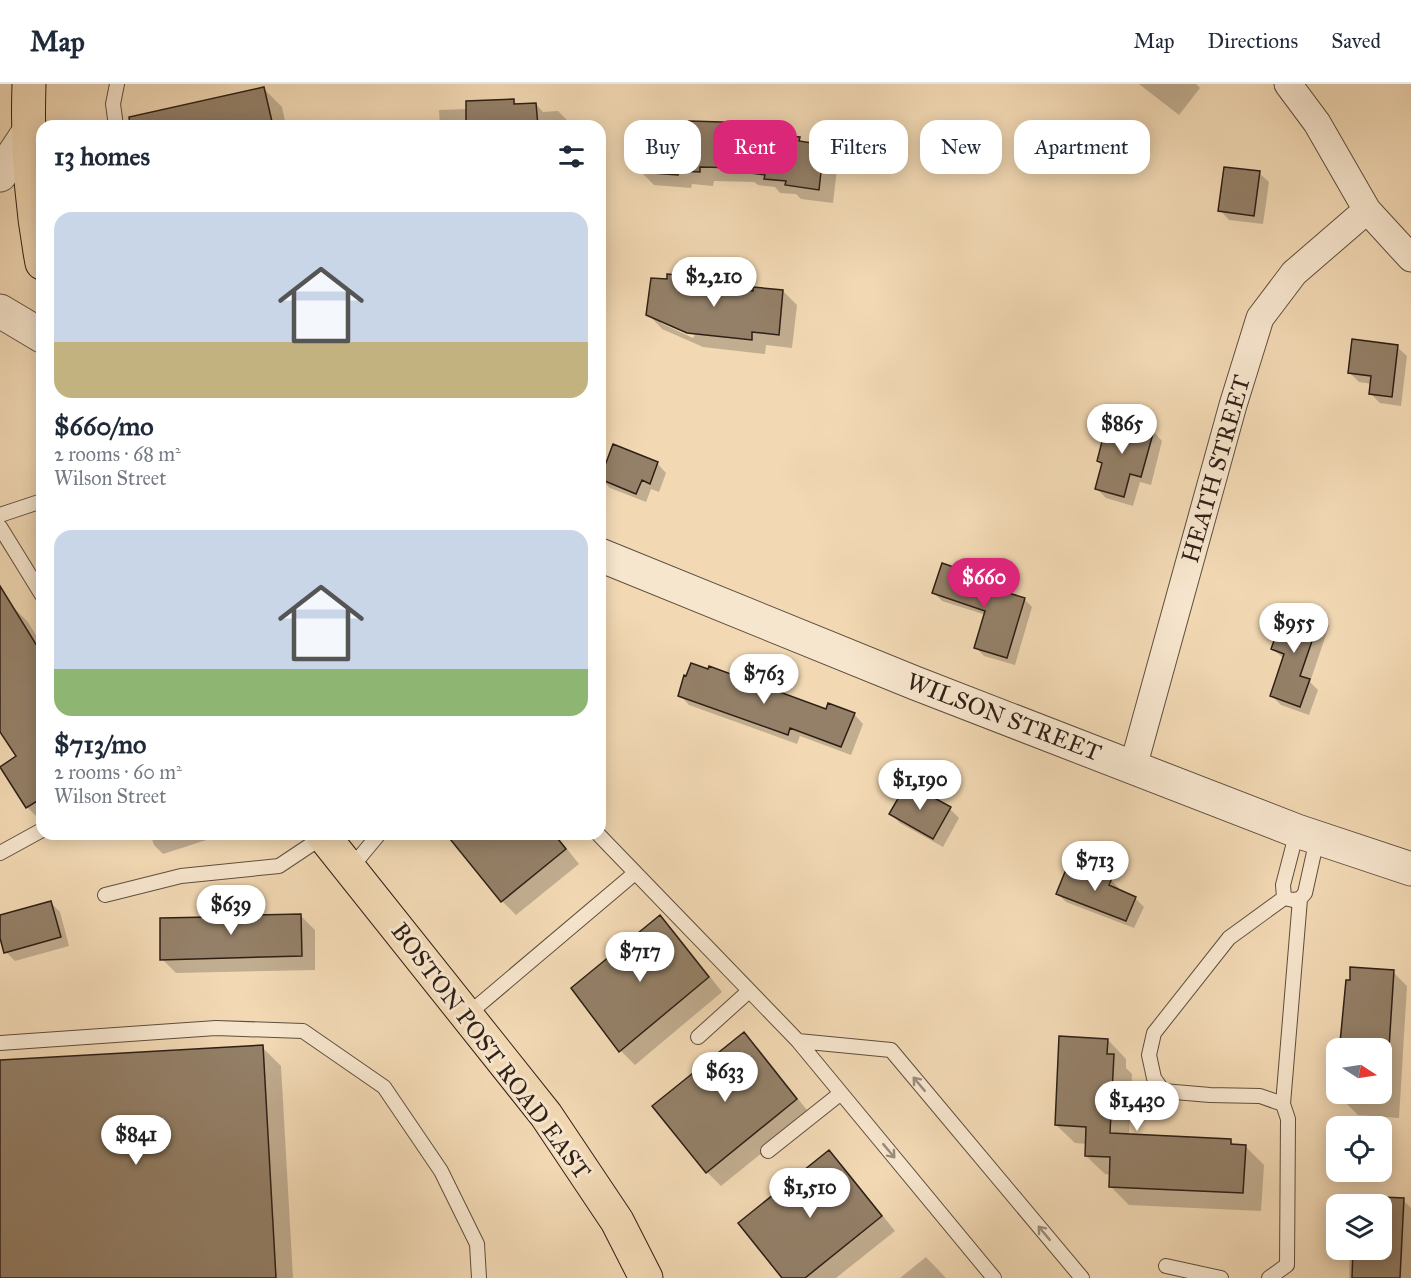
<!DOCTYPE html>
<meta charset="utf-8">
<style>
:root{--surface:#fff;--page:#f2f2f3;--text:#1f2937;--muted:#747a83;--line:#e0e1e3;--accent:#db2777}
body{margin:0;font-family:"IM FELL Great Primer",serif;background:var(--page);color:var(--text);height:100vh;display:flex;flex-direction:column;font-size:22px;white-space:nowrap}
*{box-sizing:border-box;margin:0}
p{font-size:20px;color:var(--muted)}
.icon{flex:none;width:33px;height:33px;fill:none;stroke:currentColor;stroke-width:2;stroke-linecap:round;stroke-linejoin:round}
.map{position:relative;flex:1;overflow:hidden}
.details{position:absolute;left:36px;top:36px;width:570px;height:720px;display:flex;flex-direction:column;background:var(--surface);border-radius:18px;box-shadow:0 3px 15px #0003}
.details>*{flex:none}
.banner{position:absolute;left:624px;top:36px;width:570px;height:54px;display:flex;gap:12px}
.needle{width:39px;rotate:102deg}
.fabs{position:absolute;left:1326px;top:954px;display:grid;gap:12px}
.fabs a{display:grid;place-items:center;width:66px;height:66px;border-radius:12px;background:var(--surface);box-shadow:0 3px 15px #0003;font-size:30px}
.price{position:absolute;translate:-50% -51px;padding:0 14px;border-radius:21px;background:#fff;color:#222;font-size:20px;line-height:39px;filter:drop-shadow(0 2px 3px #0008)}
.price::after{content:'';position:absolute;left:50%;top:36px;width:18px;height:14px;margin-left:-9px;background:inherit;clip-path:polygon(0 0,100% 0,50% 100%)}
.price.on{background:var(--accent);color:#fff}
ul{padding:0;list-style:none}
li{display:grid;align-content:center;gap:12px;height:318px;padding:0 18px}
li span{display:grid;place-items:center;height:186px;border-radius:18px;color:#555}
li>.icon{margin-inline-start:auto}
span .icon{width:108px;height:108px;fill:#fffc;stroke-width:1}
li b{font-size:26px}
h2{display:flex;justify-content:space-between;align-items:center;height:72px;padding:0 18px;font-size:26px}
.pill{padding:0 21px;border-radius:18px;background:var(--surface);box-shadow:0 3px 15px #0003;font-size:21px;line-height:54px}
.pill.on{background:var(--accent);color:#fff}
header{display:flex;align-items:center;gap:36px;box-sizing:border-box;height:84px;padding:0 30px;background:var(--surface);border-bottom:2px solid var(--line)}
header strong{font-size:28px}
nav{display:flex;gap:33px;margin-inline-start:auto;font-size:21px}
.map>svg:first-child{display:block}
.shadow{fill:#0003;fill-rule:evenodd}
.building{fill:#948068;stroke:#2e1f16;stroke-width:1.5}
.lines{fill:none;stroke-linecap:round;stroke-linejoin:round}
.service-casing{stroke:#5f4e3e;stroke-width:16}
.minor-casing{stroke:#5f4e3e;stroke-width:29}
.tertiary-casing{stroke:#5f4e3e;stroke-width:35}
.primary-casing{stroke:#2e1f16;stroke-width:35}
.service{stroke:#f7e6ce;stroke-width:14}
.minor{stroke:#f7e6ce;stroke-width:27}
.tertiary{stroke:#f7e6ce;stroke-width:33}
.primary{stroke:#f2d9b4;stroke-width:33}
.oneway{stroke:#9d8c7b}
.labels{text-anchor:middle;stroke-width:6;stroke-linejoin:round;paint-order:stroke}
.street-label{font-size:24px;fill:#2e1f16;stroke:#f7e6ce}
</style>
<header>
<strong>Map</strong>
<nav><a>Map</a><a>Directions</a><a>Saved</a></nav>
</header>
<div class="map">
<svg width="1411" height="1194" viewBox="0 0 1411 1194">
<rect width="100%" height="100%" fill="#f2d9b4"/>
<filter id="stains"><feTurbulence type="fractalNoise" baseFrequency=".00333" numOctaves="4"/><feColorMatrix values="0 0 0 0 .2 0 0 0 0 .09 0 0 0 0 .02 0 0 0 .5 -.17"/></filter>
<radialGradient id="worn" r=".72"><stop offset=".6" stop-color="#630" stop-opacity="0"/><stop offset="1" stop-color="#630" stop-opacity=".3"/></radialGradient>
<!-- shadow -->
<path class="shadow" d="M1139 0H1196L1200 4 1179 31Z
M263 4 282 23 286 42H172Z
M513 16 518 21 536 20 543 28 558 27 573 42H440L439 26 467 25Z
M755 40 762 47H778L784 53 799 55 804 59 824 62 838 76 833 119 801 115 796 110 780 109 775 103 758 101 754 98 714 97 713 102 692 100 691 104 654 101 640 87 668 50 691 44Z
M1259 89 1269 98 1263 140 1229 136 1220 126Z
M705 196 714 205 754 209 783 207 797 221 792 264 766 261 765 270 703 263 662 245 648 230ZM661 236 695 251 693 254 661 239Z
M1397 263 1407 272 1401 322 1380 319 1370 309 1372 300 1359 298 1350 289Z
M1153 347 1162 357 1151 401 1140 398 1133 422 1106 414 1097 405 1103 381 1098 377Z
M657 379 666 389 659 408 651 405 646 418 610 404 601 395Z
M961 487 969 495 968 499 1024 515 1032 523 1015 581 984 572 976 564 986 531 942 517 934 509Z
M0 507 10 520 28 538 42 561V738L27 723 28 690 0 645Z
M1320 533 1329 542 1310 598 1318 606 1309 631 1281 621 1272 612 1284 575 1273 565Z
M680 611 854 630 863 640 851 671 800 652 797 660 689 621Z
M950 725 959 734 943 763 900 739 891 730Z
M150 750H225L163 770 154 761Z
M454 750H555L579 780 516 831 502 817 450 753Z
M1111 796 1119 804 1118 807 1136 815 1144 823 1134 844 1066 818 1058 810Z
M51 819 60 828 69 862 15 877 6 868 0 848V833Z
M250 826 256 833 301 832 315 846V886L176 889 162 875 213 834Z
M660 833 674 847 722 908 635 981 621 967Z
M1393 888 1407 902 1399 1034 1358 1031 1344 1017V1010H1382V964H1342L1347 898Z
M744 950 758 964 810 1030 721 1102 707 1088Z
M1108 956 1126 975V984L1132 990 1129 1052 1230 1056 1236 1062H1245L1264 1081 1261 1127 1129 1121 1110 1102 1111 1091 1105 1090 1086 1072 1087 1060 1075 1059 1056 1041Z
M262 963 281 982 293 1194H0V977Z
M829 1068 843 1082 895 1147 836 1194H784Z
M1357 1113 1403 1116 1411 1124V1194H1349L1350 1166H1382V1120H1357Z
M926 1173 946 1194H900Z"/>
<!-- building -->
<path class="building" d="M264 3 273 42H130L129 33Z
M514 15V20L536 19 538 42H466V17Z
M689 37 755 39 756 46H779L778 51 800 53 799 57 824 61 819 106 785 101 786 97 764 95 765 91 743 88V84L700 83V88L678 87V91L639 88 643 48 667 49V42L689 43Z
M1224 83 1260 87 1254 132 1218 127Z
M667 190 705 194V202L753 207V203L783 206 779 251 752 248V256L687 249 646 231 651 194 667 195Z
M1352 255 1398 261 1392 313 1369 310 1371 292 1348 289Z
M1108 334 1154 346 1141 393 1130 390 1124 413 1095 405 1102 379 1097 377Z
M613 360 658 378 650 400 642 396 636 410 600 395Z
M942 479 962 486 959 494 1025 514 1007 574 974 564 985 527 932 509Z
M0 502 42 570V714L26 724 0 683 16 672 0 648Z
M1291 521 1321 531 1300 592 1310 595 1300 623 1270 612 1284 570 1271 565 1281 537 1285 538Z
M691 579 708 585 709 582 826 625 828 619 855 629 841 663 790 644 788 651 678 612 684 591 686 592Z
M907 699 951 723 933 755 889 730Z
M446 750H554L566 765 501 818Z
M1069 778 1112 794 1109 801 1136 813 1126 837 1056 810Z
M51 817 61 853 4 869 0 854V831Z
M211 825H251V831L301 830 302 872 160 876V834L211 833Z
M660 831 709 893 619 968 571 904Z
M1350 883 1394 886 1389 964H1345V959H1340L1346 896H1350Z
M744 948 797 1015 706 1089 652 1022Z
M1059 952 1108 955 1107 970H1114L1110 1049 1231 1055V1060L1246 1061 1243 1109 1109 1103 1110 1073 1085 1072 1086 1043 1055 1041Z
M263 961 276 1194H0V976Z
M829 1066 882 1132 805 1194H782L738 1139Z
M1382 1113 1404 1114 1400 1194H1352L1353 1166H1382Z"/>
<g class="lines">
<!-- service casing -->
<g class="service-casing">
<path id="service" d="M116 42 113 20 117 0
M0 431 42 417
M0 443 42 511
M1297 747 1283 801 1284 814 1293 816 1300 815 1305 809 1317 755
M598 750 798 957 994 1194
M0 769 42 746
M350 785 379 750
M105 811 181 792 279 782 324 752
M467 931 635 789
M698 953 749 907
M798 957 891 966 1082 1194
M0 959 216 944 303 947 384 1003 441 1087 477 1160 479 1194
M1283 1020 1300 815
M768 1067 841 1009
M1166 1182 1221 1194
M1269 1194 1287 1181 1288 1035 1283 1020 1260 1012 1210 1011 1163 1007 1154 994 1149 971 1154 949 1229 854 1284 814"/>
</g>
<!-- minor casing -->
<g class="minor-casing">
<path id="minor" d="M1288 0 1317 39 1367 126 1411 174
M1133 683 1233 321 1260 234 1294 189 1367 126"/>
</g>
<!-- tertiary casing -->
<g class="tertiary-casing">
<path id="tertiary" d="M0 91 28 49
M0 227 42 252
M600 471 915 599 1297 747 1411 785"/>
</g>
<!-- primary casing -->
<g class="primary-casing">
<path id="primary" d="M29 0C27 60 31 121 42 179
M322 750 546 1031 617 1137 646 1194"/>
</g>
<!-- service -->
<use href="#service" class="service"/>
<!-- minor -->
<use href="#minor" class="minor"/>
<!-- tertiary -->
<use href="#tertiary" class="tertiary"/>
<!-- primary -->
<use href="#primary" class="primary"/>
</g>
<!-- one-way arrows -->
<defs><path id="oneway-shaft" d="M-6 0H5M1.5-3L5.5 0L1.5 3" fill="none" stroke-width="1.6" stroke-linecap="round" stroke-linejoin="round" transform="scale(1.5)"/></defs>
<g class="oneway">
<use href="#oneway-shaft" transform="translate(919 1000) rotate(-130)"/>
<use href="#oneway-shaft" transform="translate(889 1067) rotate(50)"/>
<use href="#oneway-shaft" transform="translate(1044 1149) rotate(-130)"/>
</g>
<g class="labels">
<!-- street labels -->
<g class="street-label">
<text transform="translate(1216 385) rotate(-74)" y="8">HEATH STREET</text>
<text transform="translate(1004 633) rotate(21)" y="8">WILSON STREET</text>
<text transform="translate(491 967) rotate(53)" y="8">BOSTON POST ROAD EAST</text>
</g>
</g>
<rect width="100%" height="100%" filter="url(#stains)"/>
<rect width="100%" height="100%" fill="url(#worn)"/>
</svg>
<div class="fabs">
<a><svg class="needle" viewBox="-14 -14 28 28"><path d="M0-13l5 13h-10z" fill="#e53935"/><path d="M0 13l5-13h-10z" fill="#747a83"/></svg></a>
<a><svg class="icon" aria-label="locate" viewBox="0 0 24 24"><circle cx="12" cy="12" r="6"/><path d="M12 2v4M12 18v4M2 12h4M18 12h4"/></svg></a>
<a><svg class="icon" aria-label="layers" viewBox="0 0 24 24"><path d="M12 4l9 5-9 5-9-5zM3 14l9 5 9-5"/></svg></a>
</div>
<b class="price" style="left:714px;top:224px">$2,210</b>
<b class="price" style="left:1122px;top:371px">$865</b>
<b class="price on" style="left:984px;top:525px">$660</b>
<b class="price" style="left:1294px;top:570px">$955</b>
<b class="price" style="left:764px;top:621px">$763</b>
<b class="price" style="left:920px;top:727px">$1,190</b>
<b class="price" style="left:1095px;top:808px">$713</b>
<b class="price" style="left:231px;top:852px">$639</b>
<b class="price" style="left:640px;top:899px">$717</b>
<b class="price" style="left:725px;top:1019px">$633</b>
<b class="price" style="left:1137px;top:1048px">$1,430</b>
<b class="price" style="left:136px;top:1082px">$841</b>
<b class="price" style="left:810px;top:1135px">$1,510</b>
<div class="banner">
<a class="pill">Buy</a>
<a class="pill on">Rent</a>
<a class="pill">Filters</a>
<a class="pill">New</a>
<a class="pill">Apartment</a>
</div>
<section class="details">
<h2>13 homes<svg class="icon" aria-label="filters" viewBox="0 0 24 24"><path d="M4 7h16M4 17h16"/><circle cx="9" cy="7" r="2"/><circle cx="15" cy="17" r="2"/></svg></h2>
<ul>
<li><span style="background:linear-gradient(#c9d6e8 70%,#c2b280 0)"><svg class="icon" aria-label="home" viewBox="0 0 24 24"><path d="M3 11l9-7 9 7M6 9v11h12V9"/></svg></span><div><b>$660/mo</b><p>2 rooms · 68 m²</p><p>Wilson Street</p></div></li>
<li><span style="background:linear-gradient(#c9d6e8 75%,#8fb573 0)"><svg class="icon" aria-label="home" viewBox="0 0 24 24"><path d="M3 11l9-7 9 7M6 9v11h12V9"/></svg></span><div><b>$713/mo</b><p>2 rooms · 60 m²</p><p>Wilson Street</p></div></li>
</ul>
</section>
</div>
